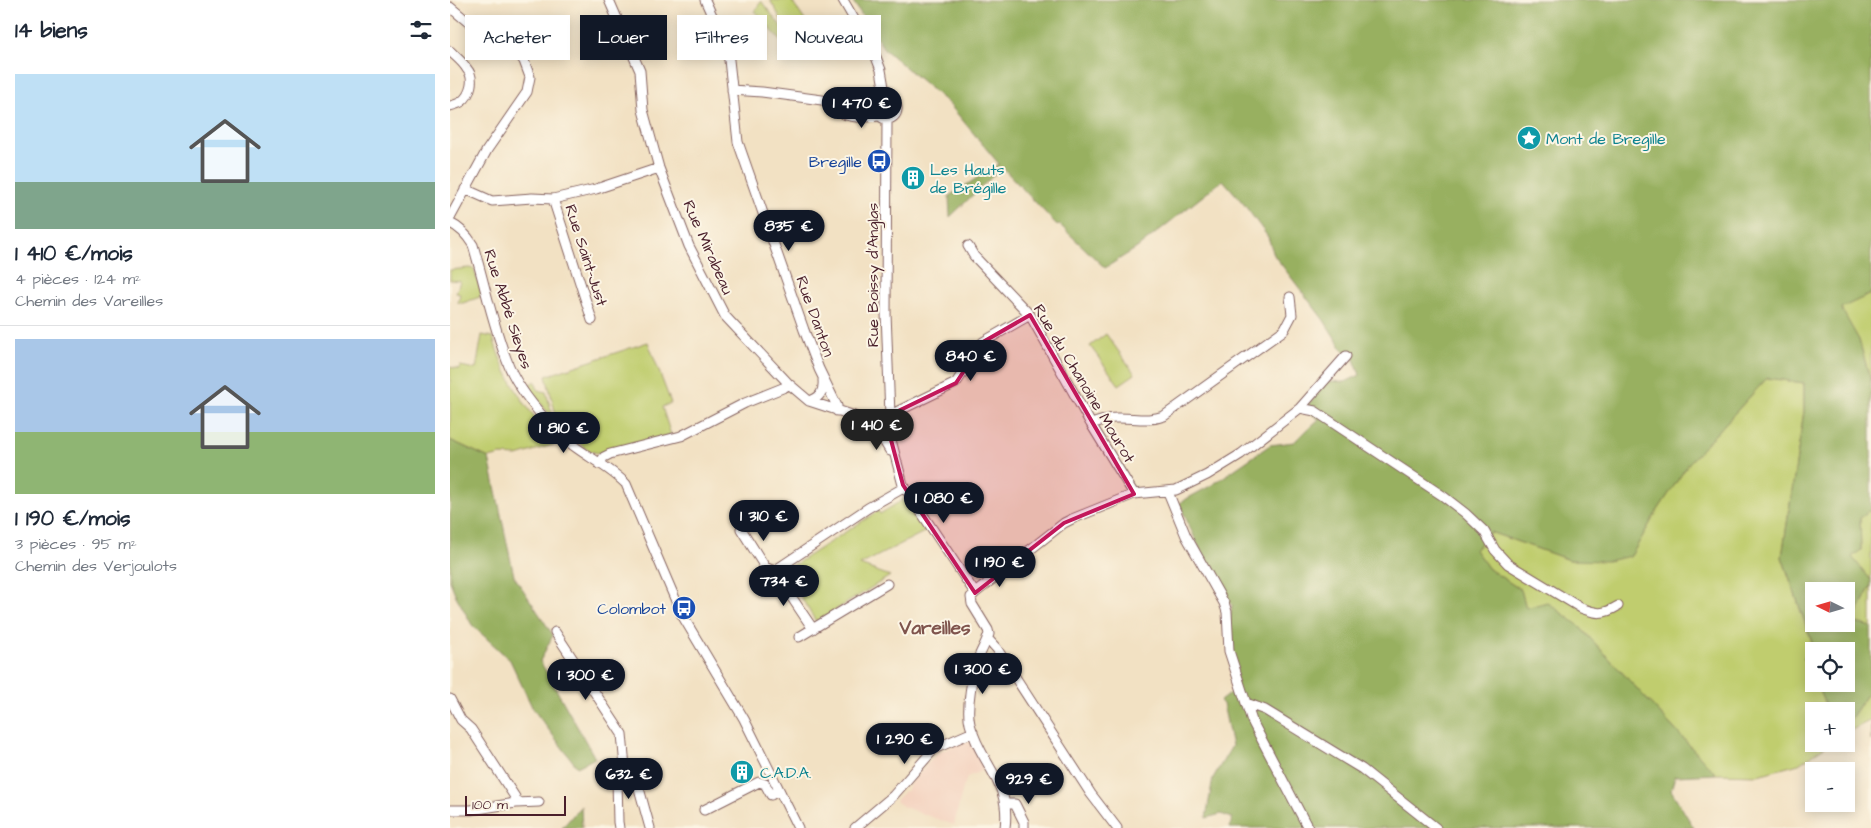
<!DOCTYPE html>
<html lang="fr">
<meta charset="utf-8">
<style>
:root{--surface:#fff;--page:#f2f2f3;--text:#1f2937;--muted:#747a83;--line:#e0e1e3;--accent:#111827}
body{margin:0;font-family:"Architects Daughter",sans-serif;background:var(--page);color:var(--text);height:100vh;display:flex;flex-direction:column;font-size:19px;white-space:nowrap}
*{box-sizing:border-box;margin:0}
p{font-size:16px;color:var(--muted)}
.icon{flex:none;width:28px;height:28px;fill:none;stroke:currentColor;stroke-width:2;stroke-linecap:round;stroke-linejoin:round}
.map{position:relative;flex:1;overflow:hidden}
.drawer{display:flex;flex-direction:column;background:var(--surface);width:450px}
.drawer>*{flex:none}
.top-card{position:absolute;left:15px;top:15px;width:475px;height:45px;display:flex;gap:10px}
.needle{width:32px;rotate:275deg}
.buttons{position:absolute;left:1355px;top:582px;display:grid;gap:10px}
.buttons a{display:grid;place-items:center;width:50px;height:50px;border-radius:0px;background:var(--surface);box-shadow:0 2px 12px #0003;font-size:25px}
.scale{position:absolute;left:15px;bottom:12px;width:101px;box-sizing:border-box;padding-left:5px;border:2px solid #4a1f2b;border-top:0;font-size:14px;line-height:18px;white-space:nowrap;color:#4a1f2b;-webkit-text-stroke:4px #fcf5e5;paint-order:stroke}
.price{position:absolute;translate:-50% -42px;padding:0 11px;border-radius:18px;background:var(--accent);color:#fff;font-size:16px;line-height:32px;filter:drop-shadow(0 1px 2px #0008)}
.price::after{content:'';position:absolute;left:50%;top:30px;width:15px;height:11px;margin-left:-8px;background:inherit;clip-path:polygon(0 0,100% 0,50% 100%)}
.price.selected{background:#222;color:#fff}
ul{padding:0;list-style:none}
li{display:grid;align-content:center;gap:10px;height:265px;padding:0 15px}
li+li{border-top:1px solid var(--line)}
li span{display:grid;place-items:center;height:155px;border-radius:0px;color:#555}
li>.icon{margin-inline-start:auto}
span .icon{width:90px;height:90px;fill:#fffc;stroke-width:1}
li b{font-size:21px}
h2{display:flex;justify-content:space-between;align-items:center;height:60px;padding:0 15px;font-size:21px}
.chip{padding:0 18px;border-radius:0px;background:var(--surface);box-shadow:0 2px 12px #0003;font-size:18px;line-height:45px}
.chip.selected{background:var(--accent);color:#fff}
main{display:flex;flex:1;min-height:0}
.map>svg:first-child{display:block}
.built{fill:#f4d3c0}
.green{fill:#c0cd6e;stroke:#85764c}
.forest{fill:#98b061;stroke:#716846;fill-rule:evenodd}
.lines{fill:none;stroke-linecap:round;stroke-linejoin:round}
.minor-casing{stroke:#856360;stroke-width:11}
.minor{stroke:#fff;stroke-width:9}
.marked{fill:#c2185b;fill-opacity:0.2;stroke:#c2185b;stroke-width:4;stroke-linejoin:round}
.labels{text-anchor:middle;stroke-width:4;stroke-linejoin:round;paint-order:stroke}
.culture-label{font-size:16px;fill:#0d838f;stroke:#fcf5e5;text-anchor:start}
.transit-label{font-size:16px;fill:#164399;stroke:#fcf5e5;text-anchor:end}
.street-label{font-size:16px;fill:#4a1f2b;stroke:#fcf5e5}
.quarter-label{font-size:19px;font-weight:bold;fill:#7f544d;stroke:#fcf5e5}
</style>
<main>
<section class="drawer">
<h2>14 biens<svg class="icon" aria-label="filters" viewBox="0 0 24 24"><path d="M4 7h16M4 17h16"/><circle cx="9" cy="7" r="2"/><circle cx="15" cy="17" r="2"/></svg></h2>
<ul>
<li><span style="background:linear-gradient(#bfe0f5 70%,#7fa58c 0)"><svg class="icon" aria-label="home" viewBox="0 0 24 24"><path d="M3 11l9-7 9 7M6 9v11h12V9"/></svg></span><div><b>1 410 €/mois</b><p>4 pièces · 124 m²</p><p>Chemin des Vareilles</p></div></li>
<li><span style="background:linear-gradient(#a9c7e8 60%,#8fb573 0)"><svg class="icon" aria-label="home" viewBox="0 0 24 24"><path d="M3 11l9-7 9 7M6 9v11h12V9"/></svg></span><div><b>1 190 €/mois</b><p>3 pièces · 95 m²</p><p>Chemin des Verjoulots</p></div></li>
</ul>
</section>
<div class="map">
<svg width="1421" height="828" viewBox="0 0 1421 828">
<rect width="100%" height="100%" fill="#fcf5e5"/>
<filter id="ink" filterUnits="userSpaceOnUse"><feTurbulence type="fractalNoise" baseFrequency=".02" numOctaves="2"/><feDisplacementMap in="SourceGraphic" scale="10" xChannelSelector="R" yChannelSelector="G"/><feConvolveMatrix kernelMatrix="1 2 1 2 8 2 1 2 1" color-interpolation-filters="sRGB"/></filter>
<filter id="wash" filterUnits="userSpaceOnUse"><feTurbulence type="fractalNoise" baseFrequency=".0096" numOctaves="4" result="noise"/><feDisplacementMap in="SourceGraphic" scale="20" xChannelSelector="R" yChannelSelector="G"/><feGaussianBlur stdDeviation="1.12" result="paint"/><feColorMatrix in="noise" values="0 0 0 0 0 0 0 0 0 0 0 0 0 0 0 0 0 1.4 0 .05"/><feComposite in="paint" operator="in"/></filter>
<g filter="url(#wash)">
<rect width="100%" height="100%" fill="#f2e1c3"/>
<!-- built -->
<path class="built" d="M514 741 522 743 535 769 517 777 515 784H514L504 825 454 807 446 801 454 791 456 792 458 789 457 788 487 753Z"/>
<!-- green -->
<path class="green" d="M320 0H341L358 25 341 36Z
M311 1 341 39 337 48 305 11Z
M19 268 24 269 31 293 30 297 13 303H8L10 294 6 293 10 281 0 280V270Z
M1421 294V382L1409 340 1390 308Z
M656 334 685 374 669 385 640 346Z
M32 335 43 337C54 377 78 412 106 442L105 444 67 456 51 455 39 458 0 440V367L9 369 10 366 26 369Z
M198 342 221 403 212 407 221 435 148 453 139 451 109 427 96 376Z
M1317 378 1354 383V411L1332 557 1362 643 1354 659 1364 679V684H1366L1378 711H1364V744H1379L1349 764 1308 775 1266 774 1128 625 1076 608 1071 590 1039 569 1025 550 1040 532 1120 560 1181 556 1206 513 1239 463Z
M85 381 88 390 96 392 104 420 77 386Z
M454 499 476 531 410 565 440 576 368 621 365 620 335 571 428 511 430 514Z
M1418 511 1421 512V580L1401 557 1411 550 1410 518Z
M1421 586V627L1402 622Z
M1421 684V741V720L1396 733V726L1420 690Z"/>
<!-- forest -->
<path class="forest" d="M402 0H1421V294L1391 308 1409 340 1421 382V512L1418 511 1410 518 1411 550 1402 557 1421 580V586L1402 622 1421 627V684L1420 690 1396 726V711H1378L1366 684H1396V651H1364V679L1354 659 1362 642 1332 557 1354 411V383L1317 378 1239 463 1206 513 1181 556 1157 561 1120 560 1040 532 1025 550 1039 569 1071 590 1076 608 1097 602 1128 625 1266 774 1225 776 1221 790 1244 828H780L782 818 771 814 756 818 763 778 782 746 773 704 770 701 787 688 779 628 782 604 772 598 729 503 762 485 820 445 844 442 869 419 854 409 877 381 895 382 910 375 901 352H894L873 319 824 255 818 237 793 203 773 180 687 248 655 268 609 224 607 225 552 167 500 217 499 196 549 164 499 104 434 49ZM1364 591H1396V624H1364Z
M0 440 39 458 64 576 103 635 90 661 145 758 127 767 83 709 60 660 22 625 6 596 0 581Z
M131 806 132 828H112Z"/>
</g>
<g filter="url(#ink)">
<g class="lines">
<!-- minor casing -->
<g class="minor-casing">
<path id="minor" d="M159 0 190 71 193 110 209 168 239 246 275 316 339 384 359 401 402 415 430 428 437 425 440 415 436 313 437 119
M255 0 274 42 279 60 288 142 354 330 369 369 387 406V411
M393 0 426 57 431 70 436 99
M0 7 24 27 64 48 74 61 80 77 77 92 37 150 0 218
M0 51C6 57 13 62 17 69 25 78 21 95 11 102 8 104 4 105 0 106
M282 90 312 92 372 100 381 103
M427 109a10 10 0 1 1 20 0a10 10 0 1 1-20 0Z
M387 110C401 120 414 117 430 116
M15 189 42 201 82 198 103 199 146 189 209 168
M103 199 142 320
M0 223C11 228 17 235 23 245 35 285 43 327 59 366 69 390 88 412 106 431 127 453 156 463 176 484L232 615 294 719 348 828
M518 246 524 256 580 315 641 424 684 494
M359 401C370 398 374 392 373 380
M850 408 865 411 993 496 1015 513 1034 531 1045 550 1058 564 1131 608C1147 614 1153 615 1168 606
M440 415 506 383 533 342 580 315
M641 424C649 422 657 418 665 418 682 417 698 422 714 416L834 330 842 315 840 297
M437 425 453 485 525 593
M426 428 440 451
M149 464 154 457 160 454 231 436 295 403 335 387 339 384
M718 492 736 536 774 603 777 612 779 651 796 703
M291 529 315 567 324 571 363 629
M324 571 418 508 455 487
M105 632 172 734 175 767 169 772 167 779 168 822 169 828
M349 637 437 584
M537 638 547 649 641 794 667 828
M0 699 11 720 21 729 65 797 66 803 21 810H0
M175 767 185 774 200 828
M66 803 89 802
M556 804H565L574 822V828
M254 810 309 782 315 784 321 795 329 790
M405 828 443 796 484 749 523 732
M555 828C561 781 530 764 520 724 516 708 522 675 528 659 531 651 536 643 539 634L538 630 522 604 521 597 525 593 614 523 622 519 684 494 726 490 757 475 791 454 850 408 896 356
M858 828 802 721 796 703 815 710 912 769 986 828"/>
</g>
<!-- minor -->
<use href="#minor" class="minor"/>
</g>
</g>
<!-- marked area -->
<path class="marked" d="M580 315 684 494 614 523 525 593 453 485 437 425 440 415 506 383 533 342Z"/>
<!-- icons -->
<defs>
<g id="sight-disc" transform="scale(1.25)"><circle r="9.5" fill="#0f9aa8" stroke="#fcf5e5"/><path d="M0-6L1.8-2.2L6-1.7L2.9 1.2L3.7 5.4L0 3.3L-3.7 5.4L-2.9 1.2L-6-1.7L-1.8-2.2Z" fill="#fff"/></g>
<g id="bus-disc" transform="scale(1.25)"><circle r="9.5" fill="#1a4fb4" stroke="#fcf5e5"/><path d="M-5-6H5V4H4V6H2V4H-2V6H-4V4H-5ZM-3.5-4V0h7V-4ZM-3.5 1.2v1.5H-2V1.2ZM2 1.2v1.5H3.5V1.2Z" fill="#fff"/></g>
<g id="building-disc" transform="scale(1.25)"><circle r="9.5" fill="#0f9aa8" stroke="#fcf5e5"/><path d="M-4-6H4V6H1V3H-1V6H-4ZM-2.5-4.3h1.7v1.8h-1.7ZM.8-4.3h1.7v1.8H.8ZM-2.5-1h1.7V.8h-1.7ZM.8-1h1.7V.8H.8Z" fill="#fff"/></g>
</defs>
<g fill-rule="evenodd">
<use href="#sight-disc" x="1079" y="138"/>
<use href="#bus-disc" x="429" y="161"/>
<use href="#building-disc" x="463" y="178"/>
<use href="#bus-disc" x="234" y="608"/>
<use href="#building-disc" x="292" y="772"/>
</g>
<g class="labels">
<!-- culture labels -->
<g class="culture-label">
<text x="1096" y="144">Mont de Bregille</text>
<text x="480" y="175">Les Hauts<tspan x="480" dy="18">de Brégille</tspan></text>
<text x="310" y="778">C.A.D.A.</text>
</g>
<!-- transit labels -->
<g class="transit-label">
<text x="412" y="167">Bregille</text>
<text x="216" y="614">Colombot</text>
</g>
<!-- street labels -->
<g class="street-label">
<text transform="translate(259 247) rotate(66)" y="6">Rue Mirabeau</text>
<text transform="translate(137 255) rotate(72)" y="6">Rue Saint-Just</text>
<text transform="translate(422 275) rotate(-90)" y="6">Rue Boissy d'Anglas</text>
<text transform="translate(59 309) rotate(72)" y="6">Rue Abbé Sieyes</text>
<text transform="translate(366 316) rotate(70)" y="6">Rue Danton</text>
<text transform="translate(635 383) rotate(59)" y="6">Rue du Chanoine Mourot</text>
</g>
<!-- quarter labels -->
<g class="quarter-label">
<text x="485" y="634">Vareilles</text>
</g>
</g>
</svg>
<div class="buttons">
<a><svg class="needle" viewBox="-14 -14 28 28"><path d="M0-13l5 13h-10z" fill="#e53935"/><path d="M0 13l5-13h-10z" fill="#747a83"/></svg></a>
<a><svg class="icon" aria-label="locate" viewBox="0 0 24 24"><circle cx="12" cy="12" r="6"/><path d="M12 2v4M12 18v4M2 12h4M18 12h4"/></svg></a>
<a>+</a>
<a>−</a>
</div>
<div class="scale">100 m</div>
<b class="price" style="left:412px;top:129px">1 470 €</b>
<b class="price" style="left:339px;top:252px">835 €</b>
<b class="price" style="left:521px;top:382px">840 €</b>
<b class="price selected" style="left:427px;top:451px">1 410 €</b>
<b class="price" style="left:114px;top:454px">1 810 €</b>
<b class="price" style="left:494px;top:524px">1 080 €</b>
<b class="price" style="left:314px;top:542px">1 310 €</b>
<b class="price" style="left:550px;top:588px">1 190 €</b>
<b class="price" style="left:334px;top:607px">734 €</b>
<b class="price" style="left:533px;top:695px">1 300 €</b>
<b class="price" style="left:136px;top:701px">1 300 €</b>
<b class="price" style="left:455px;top:765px">1 290 €</b>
<b class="price" style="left:179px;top:800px">632 €</b>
<b class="price" style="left:579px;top:805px">929 €</b>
<div class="top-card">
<a class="chip">Acheter</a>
<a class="chip selected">Louer</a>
<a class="chip">Filtres</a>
<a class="chip">Nouveau</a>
</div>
</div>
</main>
